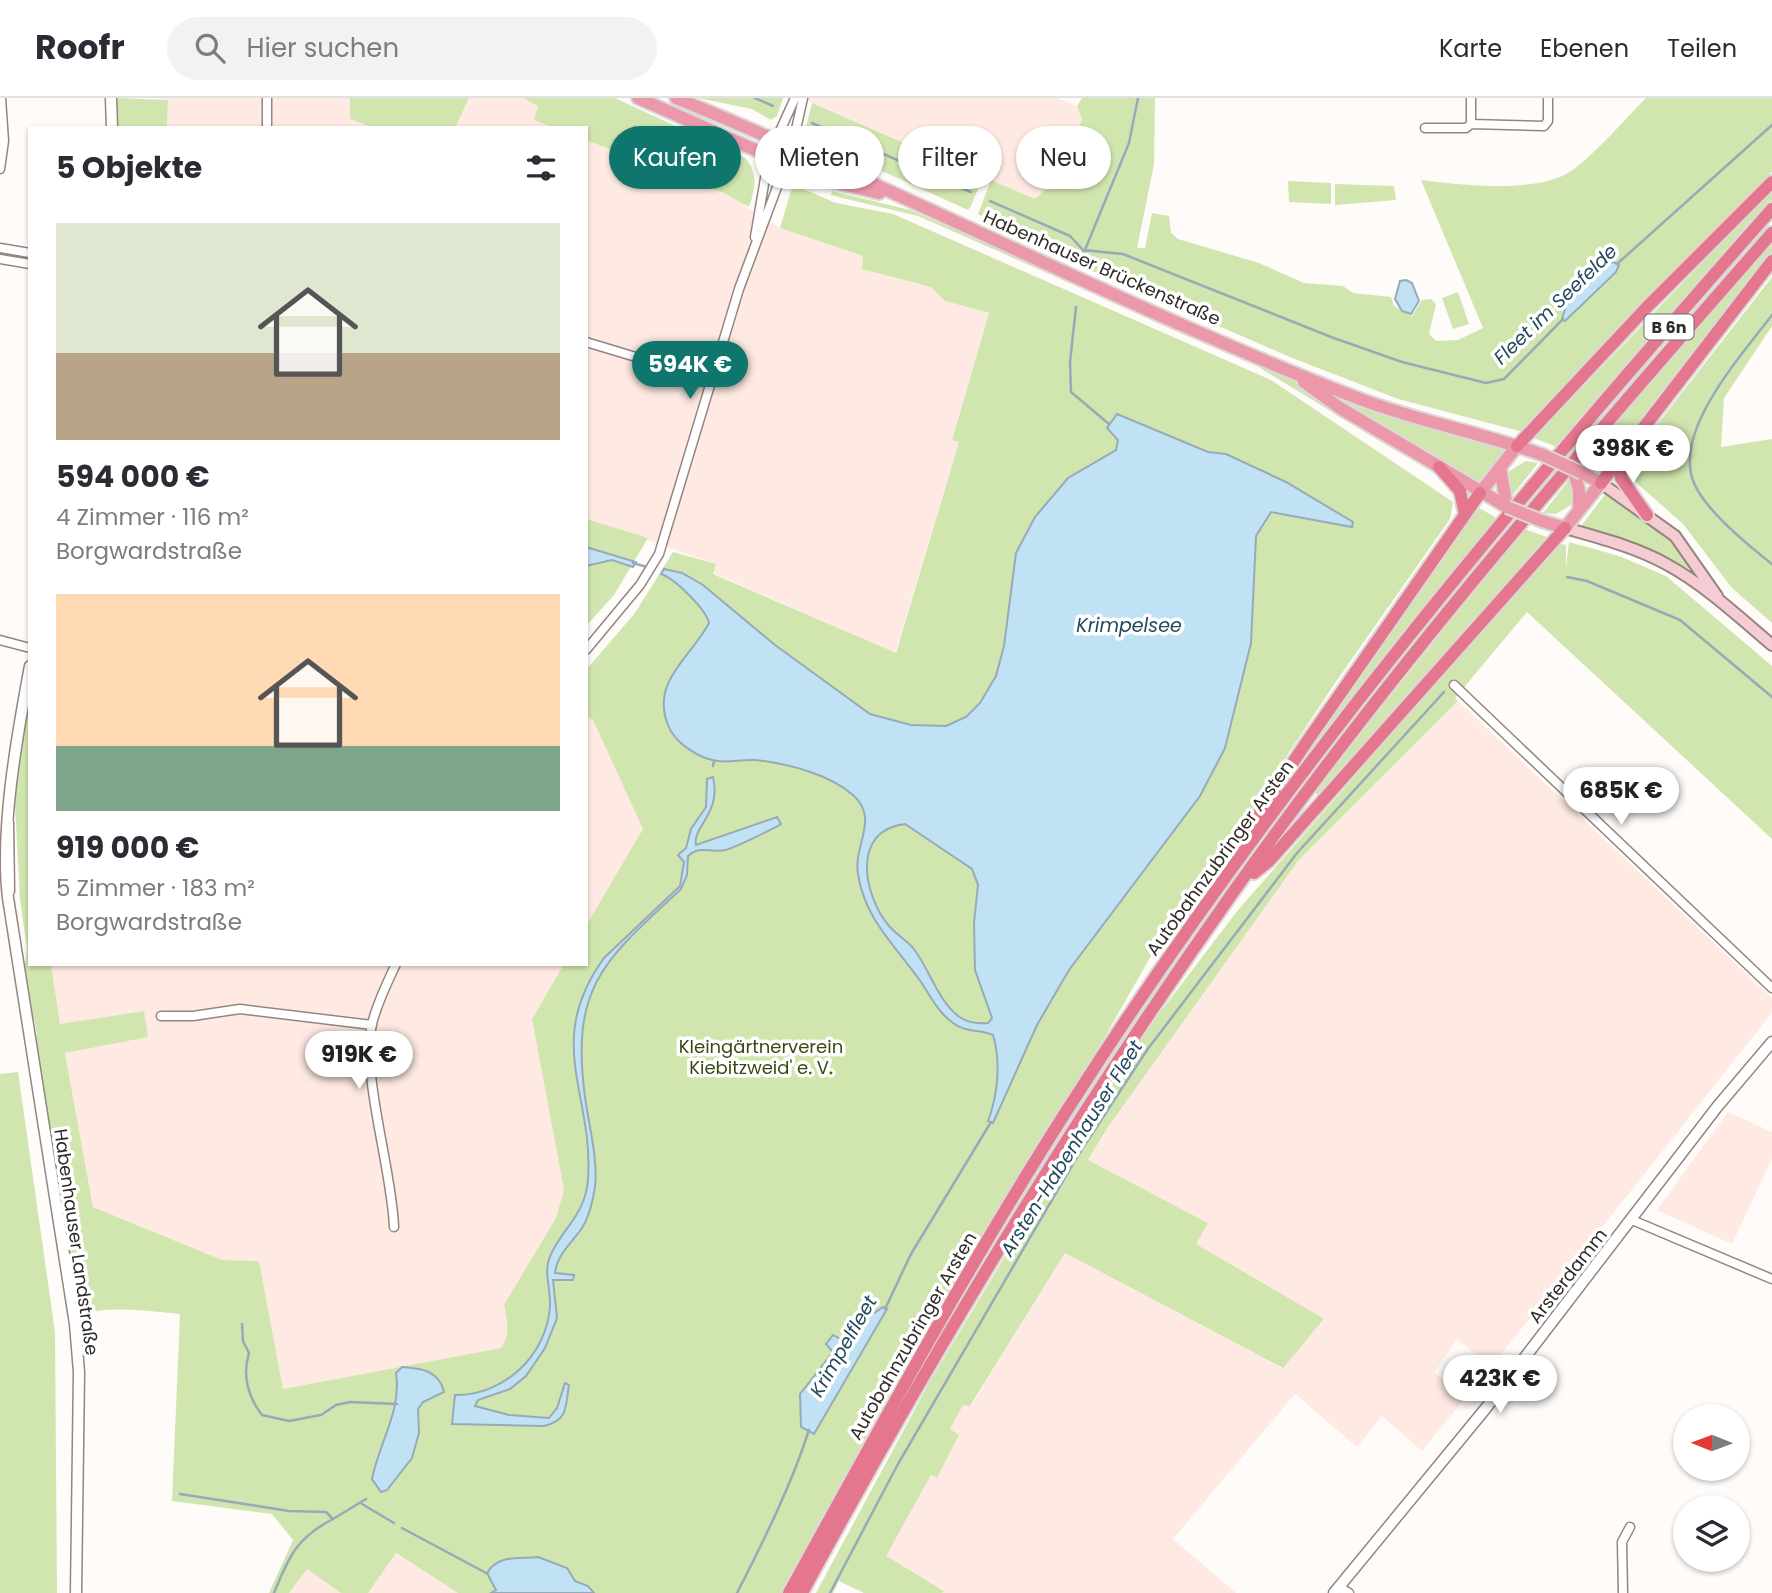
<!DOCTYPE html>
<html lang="de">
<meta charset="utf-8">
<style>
:root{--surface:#fff;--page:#f2f2f3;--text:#2b2b33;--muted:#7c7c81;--line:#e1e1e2;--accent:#0f766e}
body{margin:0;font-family:Poppins,sans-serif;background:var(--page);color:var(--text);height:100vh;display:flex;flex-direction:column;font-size:26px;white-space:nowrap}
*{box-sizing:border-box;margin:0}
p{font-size:23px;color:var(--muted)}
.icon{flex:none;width:38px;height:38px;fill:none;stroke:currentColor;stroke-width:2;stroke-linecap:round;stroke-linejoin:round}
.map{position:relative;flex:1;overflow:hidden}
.side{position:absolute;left:28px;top:28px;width:560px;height:840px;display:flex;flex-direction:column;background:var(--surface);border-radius:0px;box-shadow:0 2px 5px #0004}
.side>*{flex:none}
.guide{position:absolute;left:609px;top:28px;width:665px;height:63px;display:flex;gap:14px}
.needle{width:46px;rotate:271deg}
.tools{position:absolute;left:1673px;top:1306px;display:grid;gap:14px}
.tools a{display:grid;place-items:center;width:77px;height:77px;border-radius:50%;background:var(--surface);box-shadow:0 2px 5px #0004;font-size:35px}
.price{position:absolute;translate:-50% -60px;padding:0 16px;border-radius:24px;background:#fff;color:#222;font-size:23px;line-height:46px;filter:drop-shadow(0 2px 4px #0008)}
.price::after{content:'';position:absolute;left:50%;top:42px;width:21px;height:16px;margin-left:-10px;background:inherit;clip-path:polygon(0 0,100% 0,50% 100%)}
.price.current{background:var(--accent);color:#fff}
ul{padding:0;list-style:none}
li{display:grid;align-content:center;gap:14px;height:371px;padding:0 28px}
li span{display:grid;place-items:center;height:217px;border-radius:0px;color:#555}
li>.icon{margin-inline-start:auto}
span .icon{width:126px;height:126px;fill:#fffc;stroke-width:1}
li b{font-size:30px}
h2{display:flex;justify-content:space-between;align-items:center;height:84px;padding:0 28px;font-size:30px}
.tag{padding:0 24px;border-radius:32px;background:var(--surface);box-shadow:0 2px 5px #0004;font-size:24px;line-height:63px}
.tag.current{background:var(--accent);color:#fff}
header{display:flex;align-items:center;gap:42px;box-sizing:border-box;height:98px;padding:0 35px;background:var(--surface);border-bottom:2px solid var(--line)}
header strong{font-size:33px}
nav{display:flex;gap:38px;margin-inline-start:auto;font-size:24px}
.search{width:490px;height:63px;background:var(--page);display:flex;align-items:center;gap:18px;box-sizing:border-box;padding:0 24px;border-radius:38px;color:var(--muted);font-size:26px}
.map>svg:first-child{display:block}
.built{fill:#feeae2}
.green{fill:#d1e5ae}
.water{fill:#c1e2f4;stroke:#96abb7;stroke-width:2;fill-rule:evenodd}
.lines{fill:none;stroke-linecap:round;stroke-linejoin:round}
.stream{stroke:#96abb7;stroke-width:2.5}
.minor-casing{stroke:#94857e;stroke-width:11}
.tertiary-casing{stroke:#94857e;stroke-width:13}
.secondary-casing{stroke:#94857e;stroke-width:14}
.primary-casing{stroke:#dad9d8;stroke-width:16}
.trunk-casing{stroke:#dad9d8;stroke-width:16}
.minor{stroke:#fff;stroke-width:8}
.tertiary{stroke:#fff;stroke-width:10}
.secondary{stroke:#f5ccd4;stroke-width:10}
.primary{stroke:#eb99aa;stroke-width:12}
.trunk{stroke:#e4778e;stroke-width:12}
.primary-bridge-casing{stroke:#dad9d8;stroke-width:16;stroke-linecap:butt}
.primary-bridge{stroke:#eb99aa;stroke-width:12}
.labels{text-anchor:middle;stroke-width:7;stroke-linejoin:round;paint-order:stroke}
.shield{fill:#fff;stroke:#6f6b68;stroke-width:2}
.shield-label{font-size:16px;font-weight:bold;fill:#312b28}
.street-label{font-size:18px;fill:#312b28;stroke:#fff}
.park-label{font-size:18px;fill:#394911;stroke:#fff}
.water-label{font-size:19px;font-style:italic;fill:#22495c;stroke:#fff}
</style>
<header>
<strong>Roofr</strong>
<div class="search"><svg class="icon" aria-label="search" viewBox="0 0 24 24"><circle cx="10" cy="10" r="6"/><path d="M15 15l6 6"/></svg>Hier suchen</div>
<nav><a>Karte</a><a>Ebenen</a><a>Teilen</a></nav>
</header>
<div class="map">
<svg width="1772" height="1495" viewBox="0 0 1772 1495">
<rect width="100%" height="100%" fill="#fefbf9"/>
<!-- built -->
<path class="built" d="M157 0H350V21L374 30H167L168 2Z
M469 0H523L538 8 535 22 555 30H455Z
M801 0H1058L1077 8 1082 22 1054 84 1035 101Z
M586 42 740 101 746 109 780 130 863 158V171L931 189 945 203 989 215 952 341 959 344 895 555 713 475 716 466 586 421Z
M1458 603 1772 900V915L1491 1269 1457 1241 1434 1275 1469 1295 1422 1353 1382 1318 1357 1349 1295 1296 1173 1441 1236 1495H942L943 1492 885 1459 931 1377 937 1380 959 1337 950 1331 963 1307 971 1308 1065 1155 1282 1270 1324 1222 1196 1146 1208 1125 1088 1063 1108 1029 1298 763Z
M586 618 593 622 643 731 586 828Z
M51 866H564L532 921 564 1092 556 1120 504 1207 508 1228 507 1242 501 1250 283 1291 259 1163 222 1162 93 1109 65 954 148 939 143 913 60 926Z
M1728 1014 1772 1034V1061L1732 1146 1657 1112Z
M395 1455 458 1495H368Z
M307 1471 341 1495H289Z"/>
<!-- green -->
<path class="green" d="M116 0 168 2 167 30H117Z
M350 0H469L455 30H374L350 21Z
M523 0H615L745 60C759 75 755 91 749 109L724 95 586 42V30H555L534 22 538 8Z
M698 0H783L777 18 771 22 752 11Z
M1082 0H1155L1154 66 1137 150H1145L1152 115 1169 118 1171 135 1178 141 1259 165 1304 185 1343 188 1353 195 1391 199 1394 208 1412 218 1422 202 1431 201 1436 206 1429 236 1436 243 1458 242 1483 230 1421 82C1461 87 1540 97 1574 71 1600 51 1623 23 1646 0H1772V74L1523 334 1398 301 1290 259 1053 156 978 116 991 82 1035 101 1054 84 1082 22 1077 8Z
M812 5 983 79 971 108 968 112 809 40 806 29Z
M1288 83 1331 85V106L1289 104Z
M1335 86 1394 88 1396 102 1335 107Z
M796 88 836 105 893 116 1271 282 1453 404 1450 421 1335 585 1214 768 1160 842 1106 937 943 1202 781 1495H458L396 1455 368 1495H341L307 1471 289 1495H269L293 1442 272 1416 172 1403 180 1216C147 1213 109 1207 77 1217L33 938 37 937 34 921H30L24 877 27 850 20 802 15 706 16 672 30 596V866H51L60 926 144 913 148 939 65 955 93 1109 222 1162 259 1163 283 1291 501 1250C511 1236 507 1223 504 1207L556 1120 564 1092 532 921 564 866H586V828L643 731 593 622 586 618V572L635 515 673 454 716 466 713 476 896 555 959 344 952 342 989 215 945 203 931 189 862 171 863 158 780 130 791 93Z
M1772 92V102L1557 349 1534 340Z
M832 93 910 112 1286 276 1396 353 1252 265 918 118 838 99 831 97Z
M1772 145V157L1603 373 1582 361Z
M1772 179V228L1724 300 1721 349 1772 341V525L1732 490 1683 426 1639 387 1624 369Z
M1458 194 1469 226 1453 231 1442 200Z
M1330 294 1450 337 1510 351 1481 389 1431 356 1353 312Z
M1526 363 1538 365 1511 399 1507 394 1508 374Z
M1570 381 1573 386 1571 407 1556 416 1543 415Z
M1606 395 1670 442 1692 472 1643 449 1581 428Z
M1476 408 1498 421 1298 672 1293 669Z
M586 421 648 440 614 497 586 528Z
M1524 431 1547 439 1318 697 1314 694Z
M1569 444 1619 458 1666 478 1772 568V741L1527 514 1455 600 1458 603 1298 763 1108 1029 1088 1062 1208 1125 1196 1146 1324 1221 1283 1270 1065 1155 970 1308 963 1307 950 1331 959 1337 937 1380 931 1377 886 1458 944 1493 942 1495H864L839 1483 833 1495H816L929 1285 1068 1053 1152 925 1238 812 1553 452 1562 446 1566 447V470Z
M18 974 55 1234 57 1495H0V976Z"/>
<!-- water -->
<path class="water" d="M1613 164 1619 167 1616 174 1565 223 1562 221C1569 193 1584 172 1613 164Z
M1406 182 1412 185 1419 203 1411 216 1402 213 1395 201 1400 183Z
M1117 316 1208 354 1226 356 1286 384 1353 424 1352 429 1271 414 1256 438 1251 545 1225 650 1200 698 1069 872 1037 927 993 1025 988 1023C998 997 1001 963 993 937 980 931 966 935 953 925 938 914 931 899 921 884 896 848 865 822 858 776 853 747 880 721 853 697 829 676 786 665 755 662 741 661 725 666 712 662 696 658 674 644 668 627 650 584 692 558 709 525 706 511 674 480 661 476L664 471 682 475 703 487 775 547 870 616 911 627 946 628 966 619 980 605 996 578 1004 548 1016 455 1035 419 1068 380 1116 352 1118 342 1107 330ZM905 726 972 771 978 787 974 825 975 872 992 920 988 925C977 926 967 925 958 918 937 901 929 870 913 850 906 842 896 836 889 828 863 797 851 732 905 726Z
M586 449 636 464 633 469 612 462 586 468Z
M713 679C722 715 692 729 696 747L777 719 781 726C777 729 730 752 725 752 709 755 700 747 688 758L687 777 681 791C605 862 570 887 585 999 589 1028 598 1061 595 1089 593 1102 589 1119 582 1130 572 1145 557 1156 555 1175L574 1177 573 1182H553L557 1220 545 1250 526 1278 510 1291 478 1302 475 1308 509 1317 549 1320 557 1310 565 1285 569 1287C565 1309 569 1322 544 1328L452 1326 455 1297C504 1298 547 1257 550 1208 551 1193 544 1175 549 1161 559 1133 586 1118 588 1081 594 996 543 944 604 860L680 788 684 764 678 757 686 750 691 731 706 709 707 681Z
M883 1209 887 1211 814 1336 801 1329 800 1296 833 1254 826 1246 833 1237 849 1246 856 1239 854 1229Z
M402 1269C422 1270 439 1273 444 1294L423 1304 418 1311 419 1335 412 1360 387 1392 381 1394 372 1381C379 1345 402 1312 396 1275Z
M538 1459 567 1470 575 1483 588 1488 594 1495H491L496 1492 487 1475C498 1456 519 1461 538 1459Z"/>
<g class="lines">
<!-- stream -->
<path class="stream" d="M755 0 773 8
M812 25 971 94
M990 103 1070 138 1083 152
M1083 152 1123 156 1331 239 1402 264 1486 285 1504 281 1563 221
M1080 164 1129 45 1138 0
M1617 166 1772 27
M1076 209 1070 264 1071 294 1109 326
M1772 217C1742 257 1672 333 1694 385 1705 412 1749 448 1772 466
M633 465 647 469
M1567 479 1587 483 1680 522 1772 599
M713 668 714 663
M885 1211 911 1156 991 1024
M242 1226 243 1243 249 1255C242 1277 248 1299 262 1317L289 1323 321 1317 336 1307 350 1304 397 1306
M180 1396 289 1413 326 1414 333 1421 366 1401
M362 1406 394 1425
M402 1430 488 1476
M274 1495C289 1459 296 1440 333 1421
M737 1495C764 1442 791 1388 809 1332
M830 1495 898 1366 1077 1059 1147 952 1297 755 1444 594"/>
<!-- minor casing -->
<g class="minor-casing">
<path id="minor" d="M1471 0V26L1544 28 1548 23V0
M267 30V0
M1425 30H1466L1471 26
M0 71 4 43 1 0
M755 139 769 57 795 0
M0 150 30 155
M0 161 30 166
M586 244 712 282
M0 542 30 550
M586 552 640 487 659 456 739 191 792 49 803 0
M1454 587 1772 890
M161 918H193L240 911 372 927
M1632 1122 1772 1181
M394 1129C392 1071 361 978 372 926 377 905 387 885 396 866
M1339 1489 1349 1495
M1623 1495 1622 1444 1630 1429"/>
</g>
<!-- tertiary casing -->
<g class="tertiary-casing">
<path id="tertiary" d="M111 0 112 30
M30 568C17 638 0 731 8 800L75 1226 79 1274 76 1495
M8 724 9 793
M1334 1495 1486 1310 1717 1009 1772 944"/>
</g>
<!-- secondary casing -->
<g class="secondary-casing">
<path id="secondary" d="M1601 385 1675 438 1717 498
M1565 430C1600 440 1636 449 1668 467 1706 488 1739 519 1772 547"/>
</g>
<!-- primary casing -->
<g class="primary-casing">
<path id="primary" d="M638 0 821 81 879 95
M676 0C907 94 1128 212 1360 301 1420 324 1483 335 1543 357
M1304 284 1340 310 1507 409
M1500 369 1507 409
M1573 370 1579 392V411
M1480 395 1517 348
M1542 423 1565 430 1601 385 1582 375"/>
</g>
<!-- trunk casing -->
<g class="trunk-casing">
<path id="trunk" d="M1517 348 1647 209 1772 84
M1619 362 1621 380 1647 417
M1439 369 1460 393 1465 417
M1601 385 1772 163
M1238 753 1254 722 1306 645 1480 395
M1254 775 1269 763 1565 430
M789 1495C880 1330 969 1165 1071 1006 1275 686 1521 394 1772 111
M802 1495C933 1253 1075 1017 1234 793 1398 562 1586 347 1772 135"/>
</g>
<!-- minor -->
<use href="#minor" class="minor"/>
<!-- tertiary -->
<use href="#tertiary" class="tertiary"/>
<!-- secondary -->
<use href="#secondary" class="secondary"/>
<!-- primary -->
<use href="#primary" class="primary"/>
<!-- trunk -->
<use href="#trunk" class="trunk"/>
<!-- primary-bridge casing -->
<g class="primary-bridge-casing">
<path id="primary-bridge" d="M1543 357 1582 375
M1507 409 1542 423"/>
</g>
<!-- primary-bridge -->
<use href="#primary-bridge" class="primary-bridge"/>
</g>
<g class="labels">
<!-- shield labels -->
<rect class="shield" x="1644.5" y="216.5" width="49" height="25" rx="5"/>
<g class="shield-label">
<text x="1669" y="235">B 6n</text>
</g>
<!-- street labels -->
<g class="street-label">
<text transform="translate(1102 170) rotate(24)" y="6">Habenhauser Brückenstraße</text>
<text transform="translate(1220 760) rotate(-54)" y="6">Autobahnzubringer Arsten</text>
<text transform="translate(76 1144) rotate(82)" y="6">Habenhauser Landstraße</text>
<text transform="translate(1568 1178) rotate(-52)" y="6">Arsterdamm</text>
<text transform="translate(913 1238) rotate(-60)" y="6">Autobahnzubringer Arsten</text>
</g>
<!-- park labels -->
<g class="park-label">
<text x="761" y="955">Kleingärtnerverein<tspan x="761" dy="21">Kiebitzweid' e. V.</tspan></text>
</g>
<!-- water labels -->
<g class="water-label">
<text transform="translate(1555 206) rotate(-44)" y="7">Fleet im Seefelde</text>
<text x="1129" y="534">Krimpelsee</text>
<text transform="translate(1071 1050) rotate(-58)" y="7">Arsten-Habenhauser Fleet</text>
<text transform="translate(843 1248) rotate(-60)" y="7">Krimpelfleet</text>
</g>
</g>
</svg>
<div class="tools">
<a><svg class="needle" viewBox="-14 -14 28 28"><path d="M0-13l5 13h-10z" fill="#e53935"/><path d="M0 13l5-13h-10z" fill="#7c7c81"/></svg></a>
<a><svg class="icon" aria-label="layers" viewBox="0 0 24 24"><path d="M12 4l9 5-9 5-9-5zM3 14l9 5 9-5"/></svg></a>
</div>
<b class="price current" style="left:690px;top:303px">594K €</b>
<b class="price" style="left:1633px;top:387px">398K €</b>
<b class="price" style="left:1621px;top:729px">685K €</b>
<b class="price" style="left:359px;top:993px">919K €</b>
<b class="price" style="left:1500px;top:1317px">423K €</b>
<div class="guide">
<a class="tag current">Kaufen</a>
<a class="tag">Mieten</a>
<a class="tag">Filter</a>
<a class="tag">Neu</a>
</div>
<section class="side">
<h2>5 Objekte<svg class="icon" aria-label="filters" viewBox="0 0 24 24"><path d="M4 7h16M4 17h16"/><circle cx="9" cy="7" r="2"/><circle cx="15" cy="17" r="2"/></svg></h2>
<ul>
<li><span style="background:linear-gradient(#dfe7d0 60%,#b9a48a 0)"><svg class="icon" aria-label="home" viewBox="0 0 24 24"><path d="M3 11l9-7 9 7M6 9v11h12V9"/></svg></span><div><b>594 000 €</b><p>4 Zimmer · 116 m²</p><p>Borgwardstraße</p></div></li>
<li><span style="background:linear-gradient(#ffd9b3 70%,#7fa58c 0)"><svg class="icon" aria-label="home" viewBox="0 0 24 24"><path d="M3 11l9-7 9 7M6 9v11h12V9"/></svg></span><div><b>919 000 €</b><p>5 Zimmer · 183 m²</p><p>Borgwardstraße</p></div></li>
</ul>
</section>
</div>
